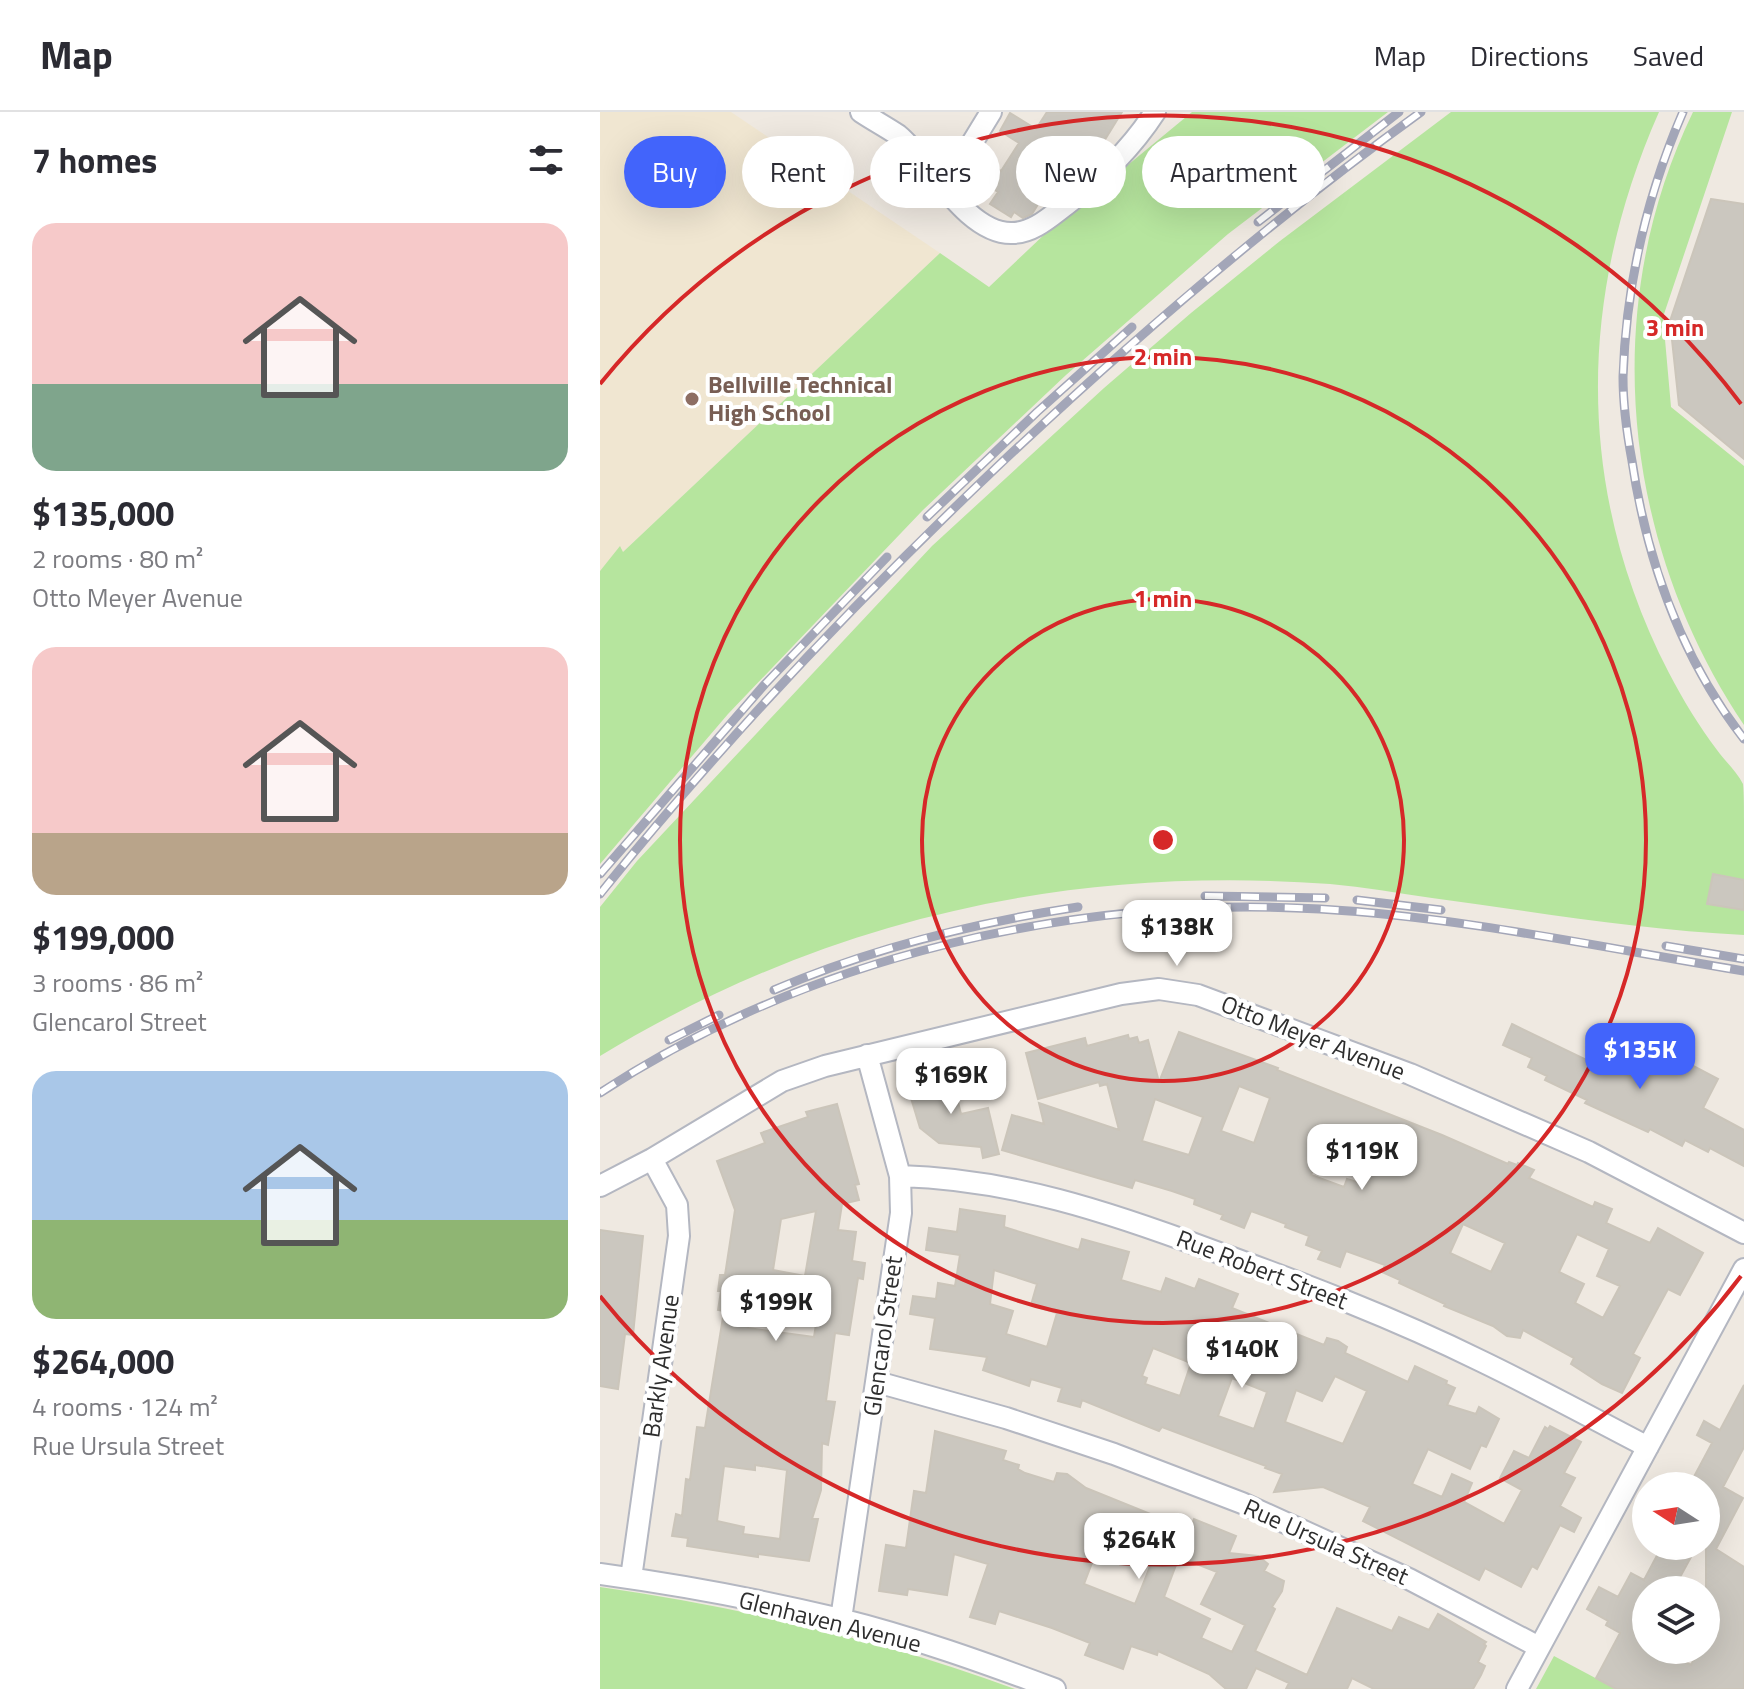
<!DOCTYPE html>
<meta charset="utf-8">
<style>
:root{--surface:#fff;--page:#f2f2f3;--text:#2b2b33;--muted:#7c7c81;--line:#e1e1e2;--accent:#4264fb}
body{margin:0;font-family:"Titillium Web",sans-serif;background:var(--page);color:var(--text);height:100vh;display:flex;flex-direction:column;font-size:30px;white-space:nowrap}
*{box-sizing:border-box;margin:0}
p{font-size:26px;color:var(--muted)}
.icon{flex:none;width:44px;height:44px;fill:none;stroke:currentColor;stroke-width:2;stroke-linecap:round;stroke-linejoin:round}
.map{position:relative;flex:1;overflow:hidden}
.panel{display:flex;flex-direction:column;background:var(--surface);width:600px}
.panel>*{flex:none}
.hud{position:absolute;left:24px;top:24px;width:760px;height:72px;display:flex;gap:16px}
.needle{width:52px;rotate:282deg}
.tools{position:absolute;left:1032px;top:1360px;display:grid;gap:16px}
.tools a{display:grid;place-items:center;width:88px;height:88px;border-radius:50%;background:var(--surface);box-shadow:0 8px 32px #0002;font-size:40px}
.price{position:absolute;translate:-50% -68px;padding:0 18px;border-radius:16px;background:#fff;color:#222;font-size:26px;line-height:52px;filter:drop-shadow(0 2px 4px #0008)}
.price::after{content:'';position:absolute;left:50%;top:48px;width:24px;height:18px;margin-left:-12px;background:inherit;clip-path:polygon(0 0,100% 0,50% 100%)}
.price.current{background:var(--accent);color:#fff}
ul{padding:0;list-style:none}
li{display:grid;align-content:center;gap:16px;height:424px;padding:0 32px}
li span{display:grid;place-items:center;height:248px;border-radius:24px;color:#555}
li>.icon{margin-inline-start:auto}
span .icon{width:144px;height:144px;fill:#fffc;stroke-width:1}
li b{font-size:34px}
h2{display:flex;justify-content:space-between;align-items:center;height:96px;padding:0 32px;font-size:34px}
.tag{padding:0 28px;border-radius:36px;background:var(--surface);box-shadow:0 8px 32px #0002;font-size:28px;line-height:72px}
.tag.current{background:var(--accent);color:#fff}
header{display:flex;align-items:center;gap:48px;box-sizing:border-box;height:112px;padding:0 40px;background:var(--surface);border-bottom:2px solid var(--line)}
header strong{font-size:38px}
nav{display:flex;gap:44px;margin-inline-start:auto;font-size:28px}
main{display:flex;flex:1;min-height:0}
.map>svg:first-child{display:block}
.education{fill:#f0e6d1}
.green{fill:#b6e59e}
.building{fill:#cbc7bf;stroke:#cbc5ba;stroke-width:2;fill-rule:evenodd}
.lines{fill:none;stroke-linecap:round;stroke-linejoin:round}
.minor-casing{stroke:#b4b7c1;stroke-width:24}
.minor{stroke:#fff;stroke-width:20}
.rail-casing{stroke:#a3a6b8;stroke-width:9}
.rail{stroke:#fff;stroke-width:6;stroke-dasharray:18;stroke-linecap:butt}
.ring{fill:none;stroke:#d62828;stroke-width:4}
.education-dot{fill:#8d6e63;stroke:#fff;stroke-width:3}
.labels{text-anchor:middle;stroke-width:8;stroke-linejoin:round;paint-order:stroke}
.education-label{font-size:24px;font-weight:bold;fill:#785e54;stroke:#fff;text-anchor:start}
.street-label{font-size:24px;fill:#2e2e2e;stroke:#fff}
.centre{fill:#d62828;stroke:#fff;stroke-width:4}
.ring-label{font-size:24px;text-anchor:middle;font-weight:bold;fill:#d62828;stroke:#fff;stroke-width:8;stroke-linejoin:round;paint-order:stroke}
</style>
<header>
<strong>Map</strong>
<nav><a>Map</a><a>Directions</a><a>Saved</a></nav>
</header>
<main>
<section class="panel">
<h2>7 homes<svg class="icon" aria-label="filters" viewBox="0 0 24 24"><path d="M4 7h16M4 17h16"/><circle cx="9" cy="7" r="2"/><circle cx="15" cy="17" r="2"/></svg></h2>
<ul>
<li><span style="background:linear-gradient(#f6c9c9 65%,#7fa58c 0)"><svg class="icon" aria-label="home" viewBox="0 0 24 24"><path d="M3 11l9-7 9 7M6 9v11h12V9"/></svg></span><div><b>$135,000</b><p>2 rooms · 80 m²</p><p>Otto Meyer Avenue</p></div></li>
<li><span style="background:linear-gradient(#f6c9c9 75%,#b9a48a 0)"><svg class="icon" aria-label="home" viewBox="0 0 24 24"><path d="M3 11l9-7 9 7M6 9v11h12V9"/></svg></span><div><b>$199,000</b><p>3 rooms · 86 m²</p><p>Glencarol Street</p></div></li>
<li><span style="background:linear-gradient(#a9c7e8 60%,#8fb573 0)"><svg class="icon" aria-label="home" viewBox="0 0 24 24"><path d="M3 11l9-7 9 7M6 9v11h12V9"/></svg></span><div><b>$264,000</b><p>4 rooms · 124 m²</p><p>Rue Ursula Street</p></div></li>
</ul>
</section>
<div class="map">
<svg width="1144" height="1577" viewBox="0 0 1144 1577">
<rect width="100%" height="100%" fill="#efe9e1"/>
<!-- education -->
<path class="education" d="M0 0H131L340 141 22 441 21 435 0 459Z"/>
<!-- green -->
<path class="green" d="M592 0H788L628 122 466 263 323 398 128 602 0 752V459L20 434 23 440 340 141 389 175 448 119Z
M851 0H1059C977 185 975 379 1069 561 1083 588 1099 614 1117 638 1125 649 1137 660 1143 672 1144 681 1144 698 1144 708 1144 746 1144 785 1144 823 1039 818 936 800 832 786 798 781 764 775 730 772 466 753 226 807 0 944V795L37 749 332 434 504 276 591 201 680 129Z
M1093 0H1132L1063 205 1071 295 1144 354V613C1023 433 997 198 1093 0Z
M0 1475C141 1495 282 1528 415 1577H0Z
M954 1544 1016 1577H936Z"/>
<!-- building -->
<path class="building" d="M447 0H522L488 55 485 53 478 64 448 46 427 81 440 89 432 102 423 106 414 100 411 105 390 92 398 80 372 64 383 47 401 59 419 31 400 19 410 1 436 17Z
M1111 87 1144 92V347L1079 293 1070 209Z
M1113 762 1144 768V798L1107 792Z
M912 912 1003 956 1006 948 1023 955 1032 929 1082 938 1078 946 1118 967 1103 996 1144 1018V1054L1110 1036 1108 1040 1085 1028 1082 1034 1050 1017 1048 1020 985 991 987 988 945 968 947 964 928 955 932 946 903 933Z
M579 920 678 956 677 958 842 1023 908 1052 909 1050 917 1053 918 1051 934 1058 929 1066 993 1095 995 1090 1012 1097 1006 1111 1050 1131 1058 1116 1103 1141 1080 1183 1068 1177 1033 1242 1040 1246 1022 1281 1002 1272 971 1252 974 1246 923 1218 920 1226 907 1224 893 1214 844 1194 845 1192 799 1171 800 1168 782 1160 785 1153 746 1139 740 1155 718 1147 722 1139 706 1133 709 1124 685 1115 686 1112 651 1099 644 1116 621 1107 623 1103 594 1092 595 1087 572 1079 535 1068 532 1076 402 1038 412 1003 444 1012 439 991 519 1018 507 972 500 974 499 970 438 987 426 941 485 926 487 934 528 923 529 927 537 925 539 931 548 928 559 970ZM639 974 670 986 654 1031 621 1019ZM555 987 603 1005 589 1043 542 1029ZM726 1025 768 1041 757 1070 747 1067 744 1075 711 1063ZM863 1112 905 1131 891 1160 850 1141ZM977 1122 1009 1137 997 1164 1020 1174 1003 1206 975 1191 984 1172 959 1160Z
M345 961 346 963 351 962 361 1002 388 996 399 1042 383 1046 381 1035 339 1031 320 1016 308 976 312 969Z
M237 992 259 1072 255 1073 259 1088 242 1092 238 1118 256 1120 252 1149 265 1151 263 1167 258 1166 249 1223 235 1221 226 1289 235 1290 228 1333 222 1331 221 1378 212 1407H218L209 1449 158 1442V1445L87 1434 88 1426 72 1424 76 1402 82 1404 86 1367 90 1368 97 1315 105 1316 124 1199 118 1198 121 1179H118L120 1163H125L135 1098 117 1049 165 1031 161 1021 208 1005 206 1000ZM216 1099 205 1164 173 1158 181 1107ZM155 1177 220 1187 214 1225 148 1216ZM155 1353 187 1358 180 1427 143 1422 144 1415 117 1409 124 1354 155 1358Z
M360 1097 405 1104 404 1115 479 1138 482 1127 529 1140 521 1168 561 1180 566 1166 595 1177 599 1167 638 1182 632 1196 724 1233 727 1226 738 1229 747 1235 745 1241 808 1270 815 1254 847 1269 846 1272 855 1276 847 1293 876 1302 879 1295 899 1307 886 1335 881 1333 870 1357 828 1337 812 1372 842 1385 852 1362 872 1371 864 1390 904 1412 922 1378 900 1366 914 1339 929 1346 945 1315 948 1317 950 1314 981 1330 964 1361 975 1366 960 1394 981 1406 974 1420 960 1413 937 1457 932 1454 921 1475 885 1456 879 1468 763 1409 770 1395 723 1375 674 1380 682 1362 665 1356 666 1354 562 1315 559 1319 482 1288 480 1295 458 1289 462 1276 431 1267 429 1274 383 1258 387 1245 330 1237 335 1206 310 1202 313 1184 336 1187 338 1171 355 1174 360 1143 326 1138 329 1116 357 1120ZM394 1158 437 1172 431 1193 457 1201 447 1235 406 1222 413 1199 390 1192ZM553 1236 591 1251 580 1284 545 1272 547 1266 542 1264ZM735 1264 767 1279 743 1332 685 1310 696 1278 722 1289ZM632 1266 667 1280 654 1317 618 1304Z
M0 1118 43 1124 33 1223 25 1222 18 1277 0 1274Z
M1144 1273V1335L1123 1375 1143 1386 1116 1437 1144 1455V1577H1016L996 1566 1020 1521 1006 1513 1008 1509 987 1497 999 1475 1018 1485 1031 1461 1044 1468 1062 1434H1097L1073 1478H1046V1538H1054L1077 1551 1079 1547 1091 1553 1099 1538H1106V1525L1118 1503 1106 1496V1374H1089L1112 1331 1097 1323 1104 1309 1120 1318Z
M335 1319 406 1339 403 1348 419 1353 418 1357 425 1361 454 1370 457 1361 467 1362 486 1376 590 1418 594 1407 636 1424 629 1441 658 1444 668 1452 664 1459 684 1469 682 1479 672 1495 675 1497 655 1539 707 1563 737 1496 792 1519 799 1505 829 1518 838 1502 886 1530 884 1532 886 1534 878 1550 885 1554 881 1563 873 1577H774L752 1566 747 1577H686L689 1571 656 1556 646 1577H626L609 1562 558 1539 557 1543 531 1534 523 1557 485 1543 490 1531 452 1516 399 1499 395 1512 370 1505 388 1452 354 1442 347 1483 308 1477 307 1483 279 1479 286 1433 306 1436 314 1379 326 1381ZM503 1422 546 1439 542 1449 551 1452 535 1492 484 1472ZM579 1445 617 1460 601 1492 645 1513 632 1540 601 1526 610 1507 564 1485Z"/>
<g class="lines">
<!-- minor casing -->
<g class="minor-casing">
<path id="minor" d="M261 0C273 8 286 15 298 23 329 48 366 122 412 121 433 121 450 105 466 93 500 67 531 37 555 0
M344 77 391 0
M300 1064C410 1067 509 1100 611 1138 702 1171 794 1206 881 1249 937 1276 992 1306 1048 1335
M0 1074 52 1047 182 969 225 954 521 882 559 877 598 883 810 962 989 1040 1144 1121
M277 1270 406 1306 514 1342 642 1391 809 1467 939 1535
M0 1462C80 1473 161 1488 240 1507 313 1525 385 1551 455 1577
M31 1466 79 1124 77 1093 52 1047
M241 1507 301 1101 300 1064 267 943
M917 1577 1144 1157"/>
</g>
<!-- minor -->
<use href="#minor" class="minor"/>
<!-- rail casing -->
<g class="rail-casing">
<path id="rail" d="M1083 0C1047 83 1026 174 1023 265 1023 292 1027 322 1032 349 1047 449 1082 547 1144 627
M658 110 799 0
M327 405 437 300 532 215
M0 762 165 572 287 445
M0 782C122 630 258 487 399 353 533 227 672 107 821 0
M605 784 725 786
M757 788 841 798
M1066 834 1144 847
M174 878C272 836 373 811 478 795
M69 928 119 903
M0 981C207 845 473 783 720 797 862 805 1004 836 1144 859"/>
</g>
<!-- rail -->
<use href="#rail" class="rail"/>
</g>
<!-- distance rings -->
<g class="ring">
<circle cx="563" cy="728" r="241"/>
<circle cx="563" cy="728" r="483"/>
<path d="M1141 1164A724 724 0 0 1 0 1184M0 272A724 724 0 0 1 1141 292"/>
</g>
<!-- markers -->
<circle class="education-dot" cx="92" cy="287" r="8"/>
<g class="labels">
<!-- education labels -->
<g class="education-label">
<text x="108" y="281">Bellville Technical<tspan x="108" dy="28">High School</tspan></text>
</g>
<!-- street labels -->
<g class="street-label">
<text transform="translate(713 926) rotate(21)" y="8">Otto Meyer Avenue</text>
<text transform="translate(662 1158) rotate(21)" y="8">Rue Robert Street</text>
<text transform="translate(283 1224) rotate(-82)" y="8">Glencarol Street</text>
<text transform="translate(61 1254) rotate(-82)" y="8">Barkly Avenue</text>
<text transform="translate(726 1430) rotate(24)" y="8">Rue Ursula Street</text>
<text transform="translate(230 1510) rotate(14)" y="8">Glenhaven Avenue</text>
</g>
</g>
<circle cx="563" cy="728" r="12" class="centre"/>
<g class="ring-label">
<text x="1075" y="224">3 min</text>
<text x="563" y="253">2 min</text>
<text x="563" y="495">1 min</text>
</g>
</svg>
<div class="tools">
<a><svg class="needle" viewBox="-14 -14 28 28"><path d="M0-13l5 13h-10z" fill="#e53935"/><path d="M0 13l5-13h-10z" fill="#7c7c81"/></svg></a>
<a><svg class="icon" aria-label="layers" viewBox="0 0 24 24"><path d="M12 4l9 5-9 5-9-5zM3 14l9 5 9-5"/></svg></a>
</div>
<b class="price" style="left:577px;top:856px">$138K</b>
<b class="price current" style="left:1040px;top:979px">$135K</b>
<b class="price" style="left:351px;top:1004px">$169K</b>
<b class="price" style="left:762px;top:1080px">$119K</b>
<b class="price" style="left:176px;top:1231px">$199K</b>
<b class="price" style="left:642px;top:1278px">$140K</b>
<b class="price" style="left:539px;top:1469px">$264K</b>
<div class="hud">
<a class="tag current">Buy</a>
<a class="tag">Rent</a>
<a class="tag">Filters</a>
<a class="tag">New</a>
<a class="tag">Apartment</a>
</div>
</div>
</main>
